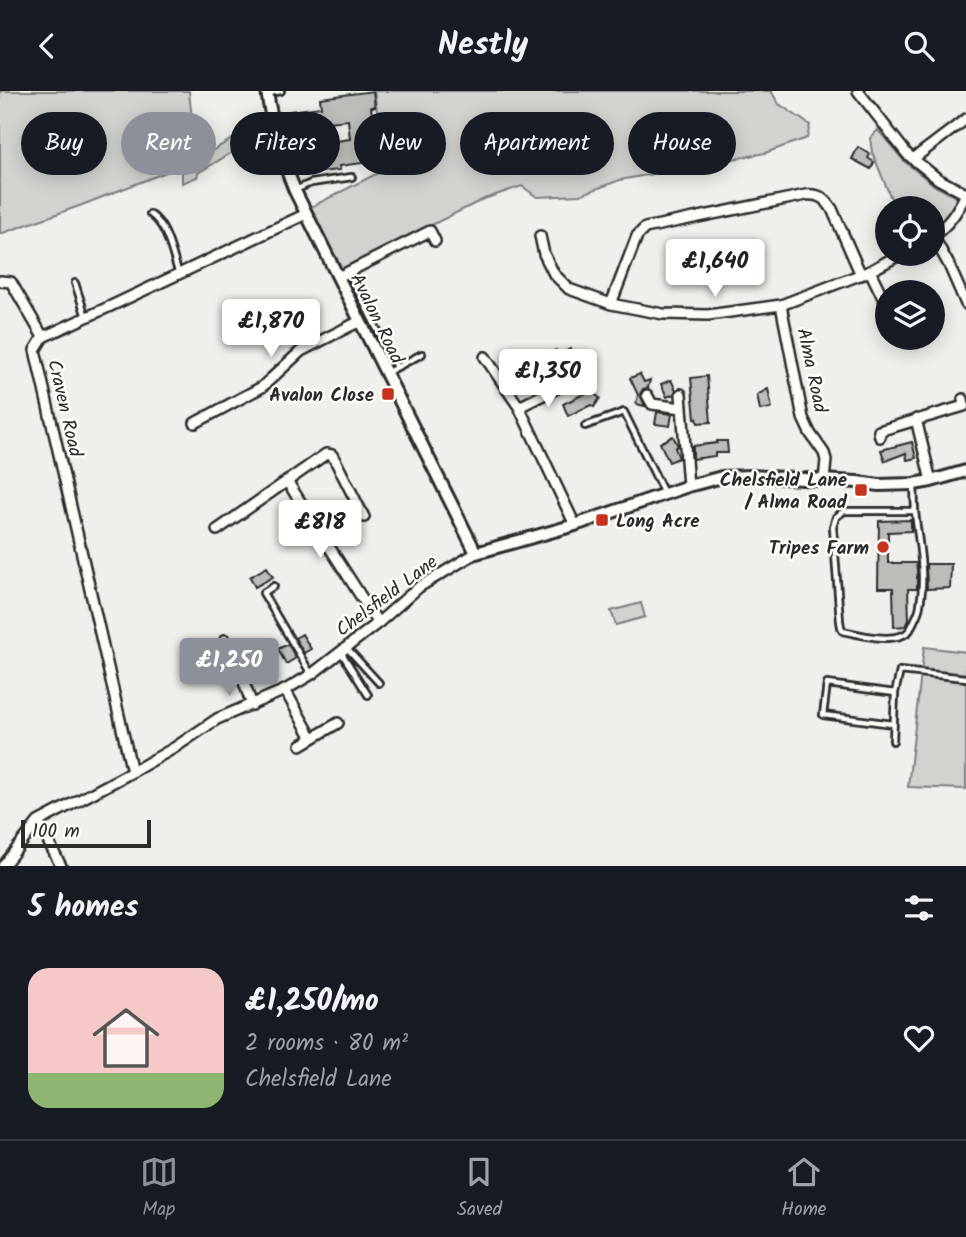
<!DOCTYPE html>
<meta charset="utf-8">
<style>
:root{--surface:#171b24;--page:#20242c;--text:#f1f3f6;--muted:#9ea1a6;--line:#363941;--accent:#8c9099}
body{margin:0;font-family:Kalam,sans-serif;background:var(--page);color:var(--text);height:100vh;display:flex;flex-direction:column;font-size:26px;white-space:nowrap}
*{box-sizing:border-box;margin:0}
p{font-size:23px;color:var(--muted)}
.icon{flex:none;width:38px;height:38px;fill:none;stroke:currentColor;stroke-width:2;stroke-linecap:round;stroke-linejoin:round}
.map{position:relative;height:775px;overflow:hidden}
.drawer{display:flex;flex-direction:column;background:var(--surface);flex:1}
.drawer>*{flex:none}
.guide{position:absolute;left:21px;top:21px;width:924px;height:63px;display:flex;gap:14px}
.controls{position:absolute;left:875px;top:105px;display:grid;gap:14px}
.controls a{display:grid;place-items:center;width:70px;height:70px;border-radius:50%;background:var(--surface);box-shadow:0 4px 18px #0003;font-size:35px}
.scale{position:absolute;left:21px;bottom:18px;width:130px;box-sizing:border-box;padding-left:7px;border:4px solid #2b2b2b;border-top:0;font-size:19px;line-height:24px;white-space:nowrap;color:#2b2b2b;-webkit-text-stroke:5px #fdfcf7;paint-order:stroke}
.price{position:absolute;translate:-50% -60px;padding:0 16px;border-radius:7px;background:#fff;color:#222;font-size:23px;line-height:46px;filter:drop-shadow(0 2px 4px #0008)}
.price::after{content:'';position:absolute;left:50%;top:42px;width:21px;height:16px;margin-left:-10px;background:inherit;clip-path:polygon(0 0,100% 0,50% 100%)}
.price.selected{background:var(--accent);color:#fff}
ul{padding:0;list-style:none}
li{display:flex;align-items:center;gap:21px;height:175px;padding:0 28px}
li+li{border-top:2px solid var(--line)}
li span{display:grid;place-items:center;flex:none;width:196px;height:140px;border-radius:21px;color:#555}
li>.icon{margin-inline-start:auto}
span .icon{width:84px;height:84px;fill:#fffc;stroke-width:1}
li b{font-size:30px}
h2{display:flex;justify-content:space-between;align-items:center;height:84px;padding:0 28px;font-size:30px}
.chip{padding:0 24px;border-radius:32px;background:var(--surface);box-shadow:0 4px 18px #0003;font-size:24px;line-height:63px}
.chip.selected{background:var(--accent);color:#fff}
header{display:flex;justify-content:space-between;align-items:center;height:91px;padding:0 28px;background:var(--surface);font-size:32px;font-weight:800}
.menu{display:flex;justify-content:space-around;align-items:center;height:98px;border-top:2px solid var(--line);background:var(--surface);font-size:19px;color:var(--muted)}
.menu a{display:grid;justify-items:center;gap:4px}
.menu .selected{color:var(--accent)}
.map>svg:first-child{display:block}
.green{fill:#d3d2cf;stroke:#7f7e7d;stroke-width:2}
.building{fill:#bdbcb8;stroke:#2b2b2b;stroke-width:2;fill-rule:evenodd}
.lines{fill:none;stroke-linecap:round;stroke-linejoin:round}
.service-casing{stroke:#2b2b2b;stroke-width:10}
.minor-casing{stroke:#2b2b2b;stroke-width:14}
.tertiary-casing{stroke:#2b2b2b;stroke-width:16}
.service{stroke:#fdfcf7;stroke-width:4.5}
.minor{stroke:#fdfcf7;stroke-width:9}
.tertiary{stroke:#fdfcf7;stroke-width:10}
.poi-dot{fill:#c8321e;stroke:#fdfcf7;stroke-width:2.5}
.labels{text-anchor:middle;stroke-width:5;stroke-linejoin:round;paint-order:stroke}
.street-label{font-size:19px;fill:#2b2b2b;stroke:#fdfcf7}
.poi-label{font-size:19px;font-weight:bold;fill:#2b2b2b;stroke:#fdfcf7;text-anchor:end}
</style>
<header><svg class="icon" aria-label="back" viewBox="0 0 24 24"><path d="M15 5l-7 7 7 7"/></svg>Nestly<svg class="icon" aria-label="search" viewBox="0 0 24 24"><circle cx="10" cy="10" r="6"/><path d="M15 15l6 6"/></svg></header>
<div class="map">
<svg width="966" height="775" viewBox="0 0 966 775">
<rect width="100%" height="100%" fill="#f0efeb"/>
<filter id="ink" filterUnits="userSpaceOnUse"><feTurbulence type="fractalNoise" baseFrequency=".0143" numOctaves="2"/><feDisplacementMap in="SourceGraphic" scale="14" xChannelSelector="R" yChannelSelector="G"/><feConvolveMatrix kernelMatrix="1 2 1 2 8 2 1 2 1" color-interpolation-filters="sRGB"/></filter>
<g filter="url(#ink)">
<!-- green -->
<path class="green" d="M0 0H189L196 69 263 30 266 41 198 82 197 86 182 92V80L184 74 82 114 0 143Z
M374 0H771L779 13 810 34 807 47 765 62 620 89 580 104 537 106 522 95 484 108 341 179 311 116 386 78Z
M878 39 904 70 935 95 960 108 951 123 933 142V117H895L872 61 870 47Z
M641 512 645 526 616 534 611 520Z
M924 556 966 561V698L908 696Z"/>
<!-- building -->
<path class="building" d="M373 0 375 16H371L378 70 339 75 340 79 321 81 319 69 308 71 302 27 290 29 289 20 321 16 320 7ZM348 29 350 48 323 52 322 46H320L318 32Z
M858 56 870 63 868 67 874 71 871 78 852 68Z
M570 258 575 268 566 273 564 269 546 278 540 267 556 259 559 264Z
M586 272 596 292 584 297 575 278Z
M640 283 644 291 650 289 648 297 643 298 640 303 645 315 636 313 638 304 630 287Z
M707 285 711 331 698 332 697 327H695L691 287Z
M671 289 676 299 674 303 667 306 661 293Z
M768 298 772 317 760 319 757 304Z
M590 300 600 307 594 316 591 314 568 325 563 313Z
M657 321 672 323 670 335 655 333Z
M673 345 678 355 675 357 679 367 669 371 660 352Z
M717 350H727L728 362H715V365L693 368V355L717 352Z
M912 351 916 367 907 369 906 362 885 370 881 359Z
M911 429V440L888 441V472H916L917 479V498H908L909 529 906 535 894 536 893 497H878L879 430Z
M926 473H951L950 497 927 498Z
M267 476 273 486 255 496 250 486Z
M302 543 311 558 304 562 295 547Z
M288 553 296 567 286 573 278 558Z"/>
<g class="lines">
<!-- service casing -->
<g class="service-casing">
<path id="service" d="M268 2 281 0
M295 99 311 92 352 86
M150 123C168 135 172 164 179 183
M349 182 396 276
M75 192 86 226
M386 282 422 263
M585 335 624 321 664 402
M914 394 915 420H844L836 426 833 436 840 530 841 536 843 540C861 544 897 554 910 539 913 531 919 523 920 514 926 483 918 451 915 420
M274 495 263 502 311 583
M346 556 379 592
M341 561 368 604
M893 633 823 624 827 593 895 602
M893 650 895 602 900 580 966 587"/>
</g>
<!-- minor casing -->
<g class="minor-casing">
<path id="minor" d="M858 0 907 63 938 88 966 103C957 121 949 133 933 145
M913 68 966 28
M540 145 544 163 554 183 569 198 611 213 663 223 708 224 781 214 870 180 901 163
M933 145 949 174 966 213
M870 180 887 215
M338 186 430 140 435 150
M0 190 11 191 43 246
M611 213 637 145 645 137 806 104C819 103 825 107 832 118L861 184
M781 214 803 327 810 342 824 362 826 369 824 390
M485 266 519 316 575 434
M681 303 688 395
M647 304 652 313 682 317
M519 316 565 293
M916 328 931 390
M195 332 262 296 301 260 360 230
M880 346 879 340 964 315 963 308
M287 390 378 532
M217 439 326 363 332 364 336 371 364 426
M225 549 237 572 252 614
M285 599 312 647
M301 654 338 632
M132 681 35 259 43 246 113 214 306 123
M38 731 61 775
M3 775 38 731 132 681 174 657 217 628 285 599 312 583 378 532 419 496 476 462"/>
</g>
<!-- tertiary casing -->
<g class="tertiary-casing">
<path id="tertiary" d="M267 0C272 36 281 66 295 100L476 462 575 434 688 395 722 386 751 385 857 391 879 394 914 393 931 390 966 380"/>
</g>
<!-- service -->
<use href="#service" class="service"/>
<!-- minor -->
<use href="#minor" class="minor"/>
<!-- tertiary -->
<use href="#tertiary" class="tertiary"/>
</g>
</g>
<!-- markers -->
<g class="poi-dot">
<rect x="381" y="296" width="14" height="14" rx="3.5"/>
<rect x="854" y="392" width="14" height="14" rx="3.5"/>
<rect x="595" y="422" width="14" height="14" rx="3.5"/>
<circle cx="883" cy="456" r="7"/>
</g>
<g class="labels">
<!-- street labels -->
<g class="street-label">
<text transform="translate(378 227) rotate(64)" y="7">Avalon Road</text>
<text transform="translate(813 279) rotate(78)" y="7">Alma Road</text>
<text transform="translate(66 317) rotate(77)" y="7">Craven Road</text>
<text transform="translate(386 504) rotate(-37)" y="7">Chelsfield Lane</text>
</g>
<!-- poi labels -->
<g class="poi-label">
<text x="374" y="310">Avalon Close</text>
<text x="847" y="395">Chelsfield Lane<tspan x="847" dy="22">/ Alma Road</tspan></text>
<text x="616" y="436" text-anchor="start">Long Acre</text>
<text x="869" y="463">Tripes Farm</text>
</g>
</g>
</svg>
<div class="controls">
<a><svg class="icon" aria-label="locate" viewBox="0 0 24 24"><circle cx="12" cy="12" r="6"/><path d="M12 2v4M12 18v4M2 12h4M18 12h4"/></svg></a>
<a><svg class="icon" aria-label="layers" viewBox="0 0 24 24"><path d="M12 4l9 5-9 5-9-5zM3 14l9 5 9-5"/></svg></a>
</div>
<div class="scale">100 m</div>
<b class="price" style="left:715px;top:208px">£1,640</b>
<b class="price" style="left:271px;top:268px">£1,870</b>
<b class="price" style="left:548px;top:318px">£1,350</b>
<b class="price" style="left:320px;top:469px">£818</b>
<b class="price selected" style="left:229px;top:607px">£1,250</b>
<div class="guide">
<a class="chip">Buy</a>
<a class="chip selected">Rent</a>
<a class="chip">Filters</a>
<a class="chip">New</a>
<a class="chip">Apartment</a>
<a class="chip">House</a>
</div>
</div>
<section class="drawer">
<h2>5 homes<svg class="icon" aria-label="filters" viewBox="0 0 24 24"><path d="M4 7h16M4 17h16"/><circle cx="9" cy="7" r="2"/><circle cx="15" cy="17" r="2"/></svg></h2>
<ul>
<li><span style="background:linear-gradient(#f6c9c9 75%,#8fb573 0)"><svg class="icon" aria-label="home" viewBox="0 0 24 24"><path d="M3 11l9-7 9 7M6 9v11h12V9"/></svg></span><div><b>£1,250/mo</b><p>2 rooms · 80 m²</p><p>Chelsfield Lane</p></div><svg class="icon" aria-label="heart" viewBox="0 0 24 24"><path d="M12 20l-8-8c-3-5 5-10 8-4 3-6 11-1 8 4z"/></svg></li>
</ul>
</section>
<nav class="menu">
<a class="selected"><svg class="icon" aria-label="map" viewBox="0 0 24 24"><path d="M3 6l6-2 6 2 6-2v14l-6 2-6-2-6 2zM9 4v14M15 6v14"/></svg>Map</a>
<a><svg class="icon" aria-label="saved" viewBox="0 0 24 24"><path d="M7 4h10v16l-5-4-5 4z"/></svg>Saved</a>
<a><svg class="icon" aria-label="home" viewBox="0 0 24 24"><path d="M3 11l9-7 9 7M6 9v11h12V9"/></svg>Home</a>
</nav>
